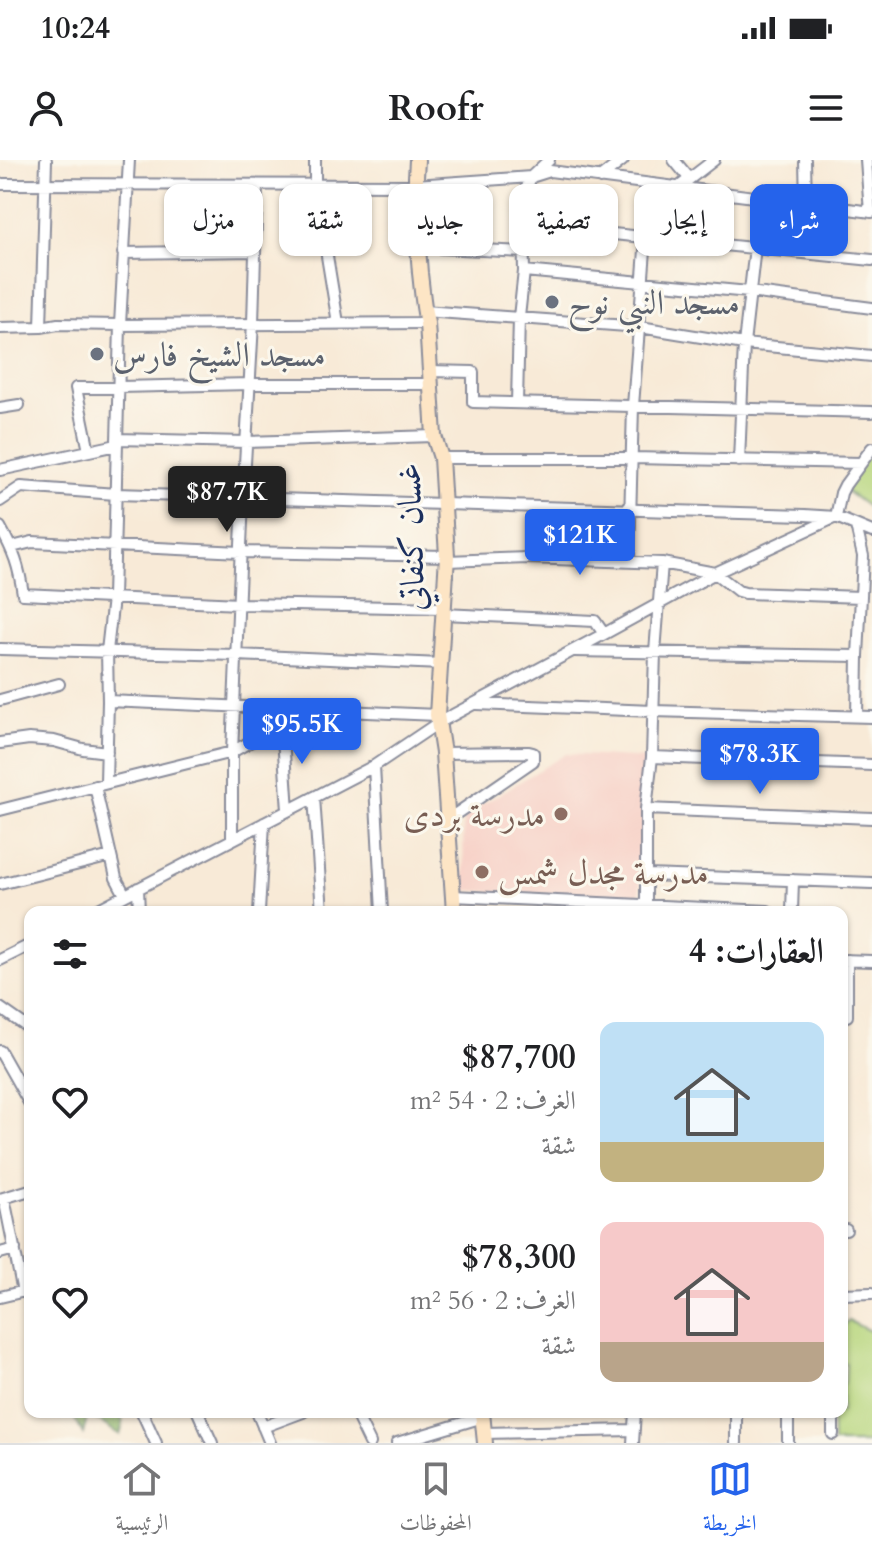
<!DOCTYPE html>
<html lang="ar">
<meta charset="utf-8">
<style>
:root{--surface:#fff;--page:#f6f6f6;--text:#202124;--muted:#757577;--line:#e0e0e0;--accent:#2563eb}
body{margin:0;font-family:Cardo,Amiri,serif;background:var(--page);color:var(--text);direction:rtl;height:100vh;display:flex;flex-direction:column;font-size:30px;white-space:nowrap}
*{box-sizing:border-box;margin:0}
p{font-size:26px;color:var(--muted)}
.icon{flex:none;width:44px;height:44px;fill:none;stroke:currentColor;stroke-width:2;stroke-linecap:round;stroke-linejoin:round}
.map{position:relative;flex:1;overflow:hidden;direction:ltr}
.drawer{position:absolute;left:24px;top:746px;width:824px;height:512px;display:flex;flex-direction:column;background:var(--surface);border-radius:16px;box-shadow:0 2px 6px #0004;direction:rtl}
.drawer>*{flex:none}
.banner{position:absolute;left:24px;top:24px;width:824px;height:72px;direction:rtl;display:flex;gap:16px}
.price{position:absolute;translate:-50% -68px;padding:0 18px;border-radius:8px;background:var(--accent);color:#fff;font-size:26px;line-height:52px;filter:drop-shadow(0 2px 4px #0008)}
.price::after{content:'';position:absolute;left:50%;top:48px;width:24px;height:18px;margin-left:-12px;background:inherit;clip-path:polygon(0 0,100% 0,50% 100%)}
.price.selected{background:#222;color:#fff}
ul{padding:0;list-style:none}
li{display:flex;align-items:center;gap:24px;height:200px;padding:0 24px}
li span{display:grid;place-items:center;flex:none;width:224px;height:160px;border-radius:16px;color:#555}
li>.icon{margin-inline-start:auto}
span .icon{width:96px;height:96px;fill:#fffc;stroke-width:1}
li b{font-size:34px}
h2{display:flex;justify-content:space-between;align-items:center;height:96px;padding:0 24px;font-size:34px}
.tag{padding:0 28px;border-radius:16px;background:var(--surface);box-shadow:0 2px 6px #0004;font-size:28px;line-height:72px}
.tag.selected{background:var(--accent);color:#fff}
.status{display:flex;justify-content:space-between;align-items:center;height:56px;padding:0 40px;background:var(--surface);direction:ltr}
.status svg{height:22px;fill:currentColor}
header{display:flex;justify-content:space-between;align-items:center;height:104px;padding:0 24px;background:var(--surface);font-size:36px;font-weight:700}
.tab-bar{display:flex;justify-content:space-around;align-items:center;height:112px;border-top:2px solid var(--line);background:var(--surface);font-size:22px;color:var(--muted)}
.tab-bar a{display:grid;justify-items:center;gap:4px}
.tab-bar .selected{color:var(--accent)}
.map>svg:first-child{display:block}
.built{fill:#f7d1c7}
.green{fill:#b6d57c;stroke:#68826d;stroke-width:2}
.forest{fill:#90b66c;stroke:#567265;stroke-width:2}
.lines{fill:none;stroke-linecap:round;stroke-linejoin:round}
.street-casing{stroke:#8a8c9a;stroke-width:14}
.secondary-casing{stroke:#8a8c9a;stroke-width:18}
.street{stroke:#fff;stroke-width:10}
.secondary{stroke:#fde5c5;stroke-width:14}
.worship-dot{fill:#6b7280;stroke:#fbf7ec;stroke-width:3}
.education-dot{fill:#8d6e63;stroke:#fbf7ec;stroke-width:3}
.labels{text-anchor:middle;stroke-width:6;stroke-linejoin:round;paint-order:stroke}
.worship-label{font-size:34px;fill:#5b616d;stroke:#fbf7ec;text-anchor:start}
.street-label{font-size:34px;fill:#1b2f5e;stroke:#fbf7ec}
.education-label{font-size:34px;fill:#785e54;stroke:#fbf7ec;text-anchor:end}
</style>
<div class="status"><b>10:24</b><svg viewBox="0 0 49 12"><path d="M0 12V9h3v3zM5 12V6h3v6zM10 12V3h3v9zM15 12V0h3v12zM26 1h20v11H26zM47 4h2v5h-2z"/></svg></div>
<header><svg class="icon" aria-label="menu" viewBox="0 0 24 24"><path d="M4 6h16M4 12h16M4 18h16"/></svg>Roofr<svg class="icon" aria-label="person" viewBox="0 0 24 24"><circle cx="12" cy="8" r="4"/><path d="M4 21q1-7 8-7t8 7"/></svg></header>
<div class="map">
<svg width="872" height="1283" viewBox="0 0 872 1283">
<rect width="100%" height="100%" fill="#fbf7ec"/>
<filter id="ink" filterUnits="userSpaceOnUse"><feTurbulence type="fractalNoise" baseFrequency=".0125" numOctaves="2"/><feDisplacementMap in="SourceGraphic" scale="16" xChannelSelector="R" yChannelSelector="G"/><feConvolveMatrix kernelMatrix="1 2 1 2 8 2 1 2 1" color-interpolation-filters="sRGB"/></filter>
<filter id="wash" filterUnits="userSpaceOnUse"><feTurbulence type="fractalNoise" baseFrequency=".006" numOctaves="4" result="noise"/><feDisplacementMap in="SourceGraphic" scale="32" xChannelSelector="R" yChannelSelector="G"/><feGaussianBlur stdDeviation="1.8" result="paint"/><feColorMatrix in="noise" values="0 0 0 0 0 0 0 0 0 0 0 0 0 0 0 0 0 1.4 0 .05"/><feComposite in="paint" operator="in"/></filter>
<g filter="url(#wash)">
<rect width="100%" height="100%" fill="#f8ead7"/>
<!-- built -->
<path class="built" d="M566 594 647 599 639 740 464 730 463 656Z"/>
<!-- green -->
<path class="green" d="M872 287V350L842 328Z
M849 1161 872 1172V1283H833L832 1252H842V1225L845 1222 846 1204 842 1203V1168Z"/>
<!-- forest -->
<path class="forest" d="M71 1252H120L123 1264 120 1275 88 1254 83 1274Z"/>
</g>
<g filter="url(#ink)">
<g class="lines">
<!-- street casing -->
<g class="street-casing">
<path id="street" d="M315 0V23L338 163
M674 0 689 18
M805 0 806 43
M866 0 870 52
M600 18 623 0
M0 24 415 25 531 17 550 11 872 52
M679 27 714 0
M523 65 872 100
M418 87 523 92
M123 93 255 91
M524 111 749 132 872 148
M424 151 640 167 744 184 872 196
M41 167 46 0
M0 168 41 167 58 164 120 165 427 163
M429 211 473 212V242L872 252
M517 243 519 157 524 111 523 65 524 35 531 17 549 0
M0 248 19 245
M117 279 246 282 434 276
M89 291 76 228 250 224H429
M441 298H633L861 303
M739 301 744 184 755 87 758 38
M0 310 117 285
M0 341 21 327 116 334 805 355 836 357 872 372
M856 366 863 396 858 496 857 556
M0 367C14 392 19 406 23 434L239 444 443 448
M12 387 32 382 241 392 447 396
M447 401 528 398 662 403 715 413 738 431 745 433 861 437
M629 401 633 246 646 77 653 25
M443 454 595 461 604 474
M0 489 237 495 441 504
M575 491 858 496
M0 540 59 524
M108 541 437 555
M477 544 653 551 872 557
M282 564 288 650
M0 583 29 579 54 581 83 589 107 592
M443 593 529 592 533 593V601L447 660
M652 597 872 605
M374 606 382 752
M106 622 108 541 107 491 113 438 120 165 129 0
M314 637 322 752
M646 649 872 658
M0 650 232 592 282 564 297 550
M232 679V592L243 339 253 163 257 25
M111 696 116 718 125 735
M647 715 872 723
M0 724 111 696 95 626
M138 728 139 752
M453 736 768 751
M93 752 374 606 438 563 604 474 715 413 836 357 841 333 845 325 872 288
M259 752 264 663
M646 752V649L652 597 655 492 662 403
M792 752 793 720
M0 800 30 785
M842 800 872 801
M0 848 30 869
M842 856H847V800
M0 891 30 944
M4 1038 23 1132
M0 1039 30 1030
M842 1070H846
M0 1093 15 1089
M842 1134 872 1133
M0 1137 29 1130
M142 1252 156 1283
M198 1252 212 1283
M257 1252 270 1283
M355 1252 370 1283
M736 1252V1283
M788 1252V1283
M833 1252V1274
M263 1267 303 1252
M484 1273 634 1270
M397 1283 483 1257
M633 1283 635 1252"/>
</g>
<!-- secondary casing -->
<g class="secondary-casing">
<path id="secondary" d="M417 0C414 38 417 75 420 113 422 130 423 146 427 163L434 276 441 298 447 396 437 555 443 593 454 752
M482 1252 485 1283"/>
</g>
<!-- street -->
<use href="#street" class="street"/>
<!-- secondary -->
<use href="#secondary" class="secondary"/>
</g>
</g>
<!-- markers -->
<g class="worship-dot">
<circle cx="552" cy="142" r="8"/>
<circle cx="97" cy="194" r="8"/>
</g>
<g class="education-dot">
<circle cx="561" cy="654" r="8"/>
<circle cx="482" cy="712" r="8"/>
</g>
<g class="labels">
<!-- worship labels -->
<g class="worship-label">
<text x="568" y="154">مسجد النبي نوح</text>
<text x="113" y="206">مسجد الشيخ فارس</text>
</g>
<!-- street labels -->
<g class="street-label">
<text transform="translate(410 377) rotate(-92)" y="12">غسان كنفاتي</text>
</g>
<!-- education labels -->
<g class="education-label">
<text x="545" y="666">مدرسة بردى</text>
<text x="498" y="724" text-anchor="start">مدرسة مجدل شمس</text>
</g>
</g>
</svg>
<b class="price selected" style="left:227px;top:374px">$87.7K</b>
<b class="price" style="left:580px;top:417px">$121K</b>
<b class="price" style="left:302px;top:606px">$95.5K</b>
<b class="price" style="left:760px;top:636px">$78.3K</b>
<div class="banner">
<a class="tag selected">شراء</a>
<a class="tag">إيجار</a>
<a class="tag">تصفية</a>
<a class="tag">جديد</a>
<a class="tag">شقة</a>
<a class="tag">منزل</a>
</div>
<section class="drawer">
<h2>العقارات: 4<svg class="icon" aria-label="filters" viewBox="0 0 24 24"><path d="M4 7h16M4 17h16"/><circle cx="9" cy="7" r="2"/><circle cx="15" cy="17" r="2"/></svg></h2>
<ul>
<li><span style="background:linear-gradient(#bfe0f5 75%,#c2b280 0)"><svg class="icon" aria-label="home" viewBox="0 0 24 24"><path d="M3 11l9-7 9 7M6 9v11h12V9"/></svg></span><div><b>$87,700</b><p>الغرف: 2 · 54 m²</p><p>شقة</p></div><svg class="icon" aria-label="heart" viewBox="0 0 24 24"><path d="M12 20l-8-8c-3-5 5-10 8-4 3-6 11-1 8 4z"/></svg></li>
<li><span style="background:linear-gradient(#f6c9c9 75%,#b9a48a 0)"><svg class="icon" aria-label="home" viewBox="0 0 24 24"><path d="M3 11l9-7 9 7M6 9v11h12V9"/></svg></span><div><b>$78,300</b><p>الغرف: 2 · 56 m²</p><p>شقة</p></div><svg class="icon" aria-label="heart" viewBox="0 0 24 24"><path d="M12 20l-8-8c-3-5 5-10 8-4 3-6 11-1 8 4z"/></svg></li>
</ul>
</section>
</div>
<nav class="tab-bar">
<a class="selected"><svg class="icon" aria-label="map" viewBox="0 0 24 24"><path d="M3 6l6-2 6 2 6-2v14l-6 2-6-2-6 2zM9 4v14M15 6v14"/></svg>الخريطة</a>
<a><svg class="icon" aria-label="saved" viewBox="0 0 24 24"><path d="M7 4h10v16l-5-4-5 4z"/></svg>المحفوظات</a>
<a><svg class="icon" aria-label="home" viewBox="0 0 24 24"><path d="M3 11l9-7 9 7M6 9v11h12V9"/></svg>الرئيسية</a>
</nav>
